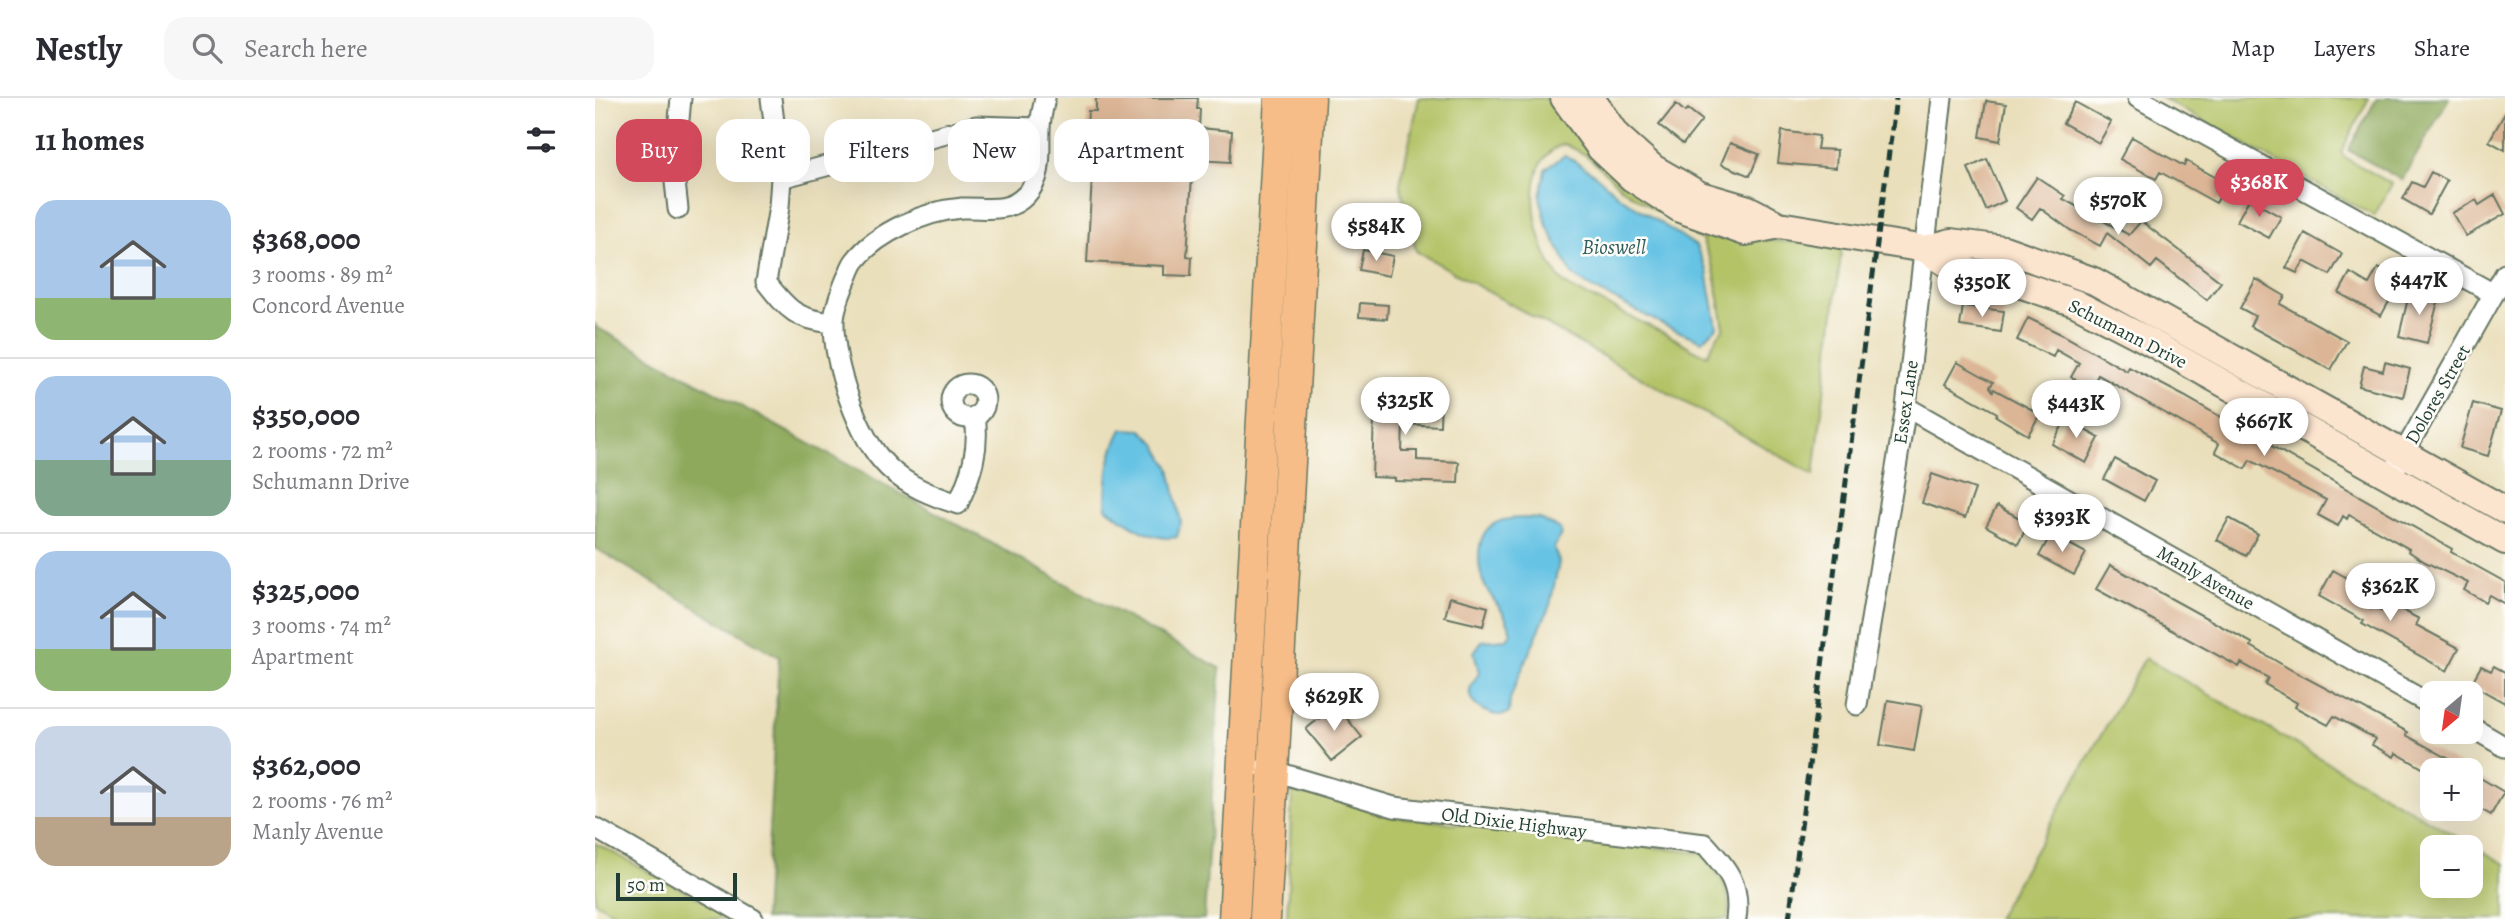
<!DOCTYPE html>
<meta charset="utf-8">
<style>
:root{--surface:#fff;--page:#f7f7f7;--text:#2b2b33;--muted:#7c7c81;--line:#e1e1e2;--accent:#d1495b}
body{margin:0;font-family:Alegreya,serif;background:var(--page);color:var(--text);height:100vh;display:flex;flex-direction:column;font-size:26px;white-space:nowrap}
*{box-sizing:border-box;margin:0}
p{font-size:23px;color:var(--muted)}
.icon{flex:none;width:38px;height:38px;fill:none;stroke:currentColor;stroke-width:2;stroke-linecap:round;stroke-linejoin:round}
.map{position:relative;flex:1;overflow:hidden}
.drawer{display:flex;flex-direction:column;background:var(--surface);width:595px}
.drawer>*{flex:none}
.top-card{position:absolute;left:21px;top:21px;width:665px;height:63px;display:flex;gap:14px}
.needle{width:46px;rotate:209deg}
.controls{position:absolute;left:1825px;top:583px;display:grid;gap:14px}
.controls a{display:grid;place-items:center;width:63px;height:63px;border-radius:14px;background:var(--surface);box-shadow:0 7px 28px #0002;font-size:35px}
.scale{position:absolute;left:21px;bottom:18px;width:121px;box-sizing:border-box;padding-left:7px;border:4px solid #1f3d34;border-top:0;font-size:19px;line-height:24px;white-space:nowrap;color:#1f3d34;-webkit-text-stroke:5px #fdfcf7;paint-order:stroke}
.price{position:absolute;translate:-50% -60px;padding:0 16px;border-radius:24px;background:#fff;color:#222;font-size:23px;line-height:46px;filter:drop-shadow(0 2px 4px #0008)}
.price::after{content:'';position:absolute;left:50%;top:42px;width:21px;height:16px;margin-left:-10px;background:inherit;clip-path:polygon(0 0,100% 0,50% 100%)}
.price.current{background:var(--accent);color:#fff}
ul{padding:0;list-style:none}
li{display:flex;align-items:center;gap:21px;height:175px;padding:0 35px}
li+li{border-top:2px solid var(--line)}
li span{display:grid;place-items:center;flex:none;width:196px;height:140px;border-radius:21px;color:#555}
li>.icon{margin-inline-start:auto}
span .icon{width:84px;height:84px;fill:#fffc;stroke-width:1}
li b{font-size:30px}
h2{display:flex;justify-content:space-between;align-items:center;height:84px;padding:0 35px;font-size:30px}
.tag{padding:0 24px;border-radius:21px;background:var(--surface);box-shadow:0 7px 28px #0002;font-size:24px;line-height:63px}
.tag.current{background:var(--accent);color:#fff}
header{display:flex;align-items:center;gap:42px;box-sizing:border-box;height:98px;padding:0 35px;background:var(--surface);border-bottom:2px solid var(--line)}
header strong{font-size:33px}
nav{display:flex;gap:38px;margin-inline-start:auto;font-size:24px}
.search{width:490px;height:63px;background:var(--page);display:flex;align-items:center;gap:18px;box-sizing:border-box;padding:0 24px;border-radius:21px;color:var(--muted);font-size:26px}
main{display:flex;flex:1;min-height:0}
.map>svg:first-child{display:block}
.green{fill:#b3c366;stroke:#69804d;stroke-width:2;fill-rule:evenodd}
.forest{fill:#8ea95b;stroke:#567348;stroke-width:2}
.water{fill:#66c3e4;stroke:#42808c;stroke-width:2}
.building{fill:#dbb595}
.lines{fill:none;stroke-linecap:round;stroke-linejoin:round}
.street-casing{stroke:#667663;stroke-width:23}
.secondary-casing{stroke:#667663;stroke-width:30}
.primary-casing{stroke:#667663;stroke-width:33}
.street{stroke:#fff;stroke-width:19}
.secondary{stroke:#fce5cf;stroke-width:26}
.primary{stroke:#f7bd88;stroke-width:30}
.rail{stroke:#1f3d34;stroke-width:5;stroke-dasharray:10 5;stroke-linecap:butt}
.labels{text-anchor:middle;stroke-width:5;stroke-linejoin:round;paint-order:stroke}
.street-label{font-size:19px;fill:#1f3d34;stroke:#fdfcf7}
.water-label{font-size:21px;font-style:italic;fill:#315e60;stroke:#fdfcf7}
</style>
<header>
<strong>Nestly</strong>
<div class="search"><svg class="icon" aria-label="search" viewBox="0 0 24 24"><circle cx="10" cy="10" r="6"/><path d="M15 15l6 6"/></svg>Search here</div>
<nav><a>Map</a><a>Layers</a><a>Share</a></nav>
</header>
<main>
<section class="drawer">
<h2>11 homes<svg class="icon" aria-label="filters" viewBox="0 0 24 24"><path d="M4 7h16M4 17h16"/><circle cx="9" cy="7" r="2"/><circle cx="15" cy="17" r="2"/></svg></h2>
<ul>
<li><span style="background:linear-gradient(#a9c7e8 70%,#8fb573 0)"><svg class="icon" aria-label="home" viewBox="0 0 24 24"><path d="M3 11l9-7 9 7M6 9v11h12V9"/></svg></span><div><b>$368,000</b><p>3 rooms · 89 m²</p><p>Concord Avenue</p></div></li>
<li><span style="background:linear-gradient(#a9c7e8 60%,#7fa58c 0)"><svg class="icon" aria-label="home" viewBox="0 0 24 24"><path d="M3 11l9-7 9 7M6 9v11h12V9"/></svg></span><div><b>$350,000</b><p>2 rooms · 72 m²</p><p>Schumann Drive</p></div></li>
<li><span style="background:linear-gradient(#a9c7e8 70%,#8fb573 0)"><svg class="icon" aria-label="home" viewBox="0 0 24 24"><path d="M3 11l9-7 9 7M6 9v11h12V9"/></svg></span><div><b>$325,000</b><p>3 rooms · 74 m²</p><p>Apartment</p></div></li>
<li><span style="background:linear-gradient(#c9d6e8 65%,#b9a48a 0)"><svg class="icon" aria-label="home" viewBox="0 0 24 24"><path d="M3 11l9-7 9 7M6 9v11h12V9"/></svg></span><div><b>$362,000</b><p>2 rooms · 76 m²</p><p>Manly Avenue</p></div></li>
</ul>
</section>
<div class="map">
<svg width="1910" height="821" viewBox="0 0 1910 821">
<rect width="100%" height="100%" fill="#fdfcf7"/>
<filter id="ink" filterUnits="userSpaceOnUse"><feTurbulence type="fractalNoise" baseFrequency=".0143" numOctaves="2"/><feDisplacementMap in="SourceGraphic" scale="14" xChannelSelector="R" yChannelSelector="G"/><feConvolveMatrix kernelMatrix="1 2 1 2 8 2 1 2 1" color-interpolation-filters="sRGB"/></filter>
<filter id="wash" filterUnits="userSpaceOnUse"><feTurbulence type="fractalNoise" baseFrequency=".00686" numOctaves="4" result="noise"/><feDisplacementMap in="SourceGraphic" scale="28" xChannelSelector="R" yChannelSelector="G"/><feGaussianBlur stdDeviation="1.57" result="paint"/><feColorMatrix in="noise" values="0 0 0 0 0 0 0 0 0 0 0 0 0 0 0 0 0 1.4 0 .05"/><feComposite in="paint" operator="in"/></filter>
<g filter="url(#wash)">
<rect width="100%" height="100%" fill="#eadfbb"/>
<!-- green -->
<path class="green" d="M824 0H962L1169 142 1247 148 1219 377 821 153 805 86ZM970 46 991 57 1028 91 1107 142 1119 171 1129 230 1121 240 1112 257C1099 254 1091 246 1079 240 1052 227 1025 214 998 200 989 196 976 192 969 185 940 156 919 60 970 46Z
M1567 0H1774L1746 54 1749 59 1797 86 1779 118Z
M1550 560 1910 766V821H1401ZM1876 749V788H1838V749Z
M697 695 735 700 797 718 1105 755C1125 777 1137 790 1133 821H692Z
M0 745 142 821H30L0 804Z"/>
<!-- forest -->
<path class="forest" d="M1782 0H1854L1807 82 1753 52Z
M0 225 1 229 625 570 609 821H169L184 559 0 450Z"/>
<!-- water -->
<path class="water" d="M970 57 998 75 1024 98 1101 148 1112 173 1122 229 1107 243 1073 229 993 188 977 176 952 128 945 99 950 71Z
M527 331 547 332 561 346 575 370 586 424 582 439C557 445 531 424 511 410 511 381 513 357 527 331Z
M934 420 945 421 965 431 966 436 959 450 964 464 955 507 921 585 915 602 914 615C902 621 877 611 875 597 873 589 881 581 884 575L879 554 887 543 912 541 916 535C913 516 899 505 890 488 882 471 880 439 897 427 907 420 923 420 934 420Z"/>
<g id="blocks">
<!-- building -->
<path class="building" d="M501 0H603L602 11H605L604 30 637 33 635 64 603 62 602 78H597L592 158 597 159 596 178 569 177V168L492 164 497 80 489 79 493 13H501Z
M1391 3 1411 6 1405 43 1385 39Z
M1480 4 1516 24 1504 45 1468 25Z
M1081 6 1090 14 1093 11 1107 22 1088 46 1064 27Z
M1910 15V52L1894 43Z
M1187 33 1224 38 1222 51 1242 52 1241 70 1183 65Z
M1537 39 1589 68 1591 63 1632 86 1621 105 1565 74 1561 81 1525 61Z
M1135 45 1164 56 1155 78 1126 66Z
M1392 61 1410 103 1391 112 1373 70Z
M1836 74 1852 83 1834 116 1808 101 1817 84 1828 89Z
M1442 79 1470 98 1468 101 1534 137 1546 123 1626 184 1612 202 1562 163 1556 170 1512 135 1505 148 1475 132 1445 110 1437 121 1421 110Z
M1900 97 1910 116 1871 138 1857 115 1881 102 1884 107Z
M1654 101 1686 119 1674 140 1642 123Z
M1710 135 1747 156 1735 177 1709 163 1702 175 1691 170Z
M768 152 798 158 794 178 764 172Z
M1783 170 1806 182 1786 218 1744 195 1755 175 1774 186Z
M1661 181 1690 198 1685 206 1752 243 1736 272 1655 228 1660 218 1645 210Z
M1815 192 1844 200 1832 245 1804 238Z
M765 205 793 207 792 221 764 219Z
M1368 208 1409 213 1406 234 1365 228Z
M1433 220 1468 237 1532 273 1534 269 1589 298 1857 451 1856 454 1910 484V506L1894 497 1890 504 1869 492 1873 485 1830 464 1813 453 1814 451 1754 417 1752 421 1748 418 1743 428 1723 417 1731 402 1655 362 1650 371 1620 354 1624 346 1503 277 1496 290 1476 279 1484 265 1461 252 1458 259 1422 242Z
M1362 264 1398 284 1395 289 1398 293 1399 291 1445 316 1433 337 1401 318 1402 315 1350 286Z
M1790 264 1815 271 1808 299 1764 288 1769 268 1788 273Z
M780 285 810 286 809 299 846 300 845 328 808 326 807 353H822V362L864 364 863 385 800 383V380L777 379Z
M1878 305 1906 313 1893 358 1865 350Z
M1474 316 1486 322 1483 328 1504 340 1491 365 1457 346Z
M1520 361 1560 383 1549 403 1509 381Z
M1337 376 1380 391 1370 420 1327 405Z
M1402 408 1434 425 1423 446 1391 428Z
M1634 420 1663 436 1651 458 1622 442Z
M1456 436 1491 455 1479 477 1444 458Z
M1515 467 1657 545 1656 548 1698 573 1813 634 1811 637 1874 672H1831L1801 655 1799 659 1777 647 1781 641 1739 618 1733 627 1700 609 1702 605 1670 586 1673 580 1646 565 1644 569 1501 491Z
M1738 472 1761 485 1754 498 1776 511 1778 508 1795 517 1800 508 1824 521 1821 527 1864 550 1852 573 1767 526 1769 523 1724 498Z
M855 499 893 509 888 528 850 519Z
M1886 568 1896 573 1899 568 1910 574V605L1876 586Z
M1293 602 1327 608 1319 653 1285 647Z
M741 607 767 639 737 663 711 631Z
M1882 678 1909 694 1896 717 1880 708 1884 701 1876 696V689Z"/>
</g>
</g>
<g filter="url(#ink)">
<use href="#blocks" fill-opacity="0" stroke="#667663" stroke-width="2"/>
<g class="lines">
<!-- street casing -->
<g class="street-casing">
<path id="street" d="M176 0 186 80 184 109 171 184C193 212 202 222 239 225
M1543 0 1899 196
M186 80 381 28 445 30
M83 111 79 75 86 0
M356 303a17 17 0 1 1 34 0a17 17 0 1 1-34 0Z
M1311 309 1838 608
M380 318C385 351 376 377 363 406 338 398 312 388 293 369 262 339 238 265 239 222 240 208 246 195 251 182 254 176 256 168 260 163 282 134 331 113 367 110 391 109 413 116 431 97 449 78 444 54 445 31 445 21 448 10 450 0
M1802 367 1910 176
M1262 607 1311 309 1347 0
M1876 629 1910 649
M669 670 799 709 1110 746C1132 771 1146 786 1141 821
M0 730 158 821"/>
</g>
<!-- secondary casing -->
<g class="secondary-casing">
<path id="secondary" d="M969 0 1005 50 1037 80 1085 111 1150 134 1184 127
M996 0 1021 37 1058 70 1105 97 1153 111 1184 127 1330 151 1356 144 1409 151 1499 183 1910 412
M1330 151 1356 168 1421 185 1480 205 1546 239 1910 443"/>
</g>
<!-- primary casing -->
<g class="primary-casing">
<path id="primary" d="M639 821 685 0
M670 821 715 0"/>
</g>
<!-- street -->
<use href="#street" class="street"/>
<!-- secondary -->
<use href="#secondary" class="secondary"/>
<!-- primary -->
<use href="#primary" class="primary"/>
<!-- rail -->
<path class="rail" d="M1194 821 1301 0"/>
</g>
</g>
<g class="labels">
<!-- street labels -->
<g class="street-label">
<text transform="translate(1533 235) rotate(27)" y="7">Schumann Drive</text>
<text transform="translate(1842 296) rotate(-60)" y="7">Dolores Street</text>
<text transform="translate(1310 304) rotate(-82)" y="7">Essex Lane</text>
<text transform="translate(1611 479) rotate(30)" y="7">Manly Avenue</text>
<text transform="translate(919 724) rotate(7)" y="7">Old Dixie Highway</text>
</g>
<!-- water labels -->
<g class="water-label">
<text x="1019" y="156">Bioswell</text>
</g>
</g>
</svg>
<div class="controls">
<a><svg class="needle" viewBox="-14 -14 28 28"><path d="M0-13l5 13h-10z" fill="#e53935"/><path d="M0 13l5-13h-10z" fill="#7c7c81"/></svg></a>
<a>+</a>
<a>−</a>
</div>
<div class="scale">50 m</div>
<b class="price current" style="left:1664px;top:121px">$368K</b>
<b class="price" style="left:1523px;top:139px">$570K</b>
<b class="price" style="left:781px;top:165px">$584K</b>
<b class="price" style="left:1824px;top:219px">$447K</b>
<b class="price" style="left:1387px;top:221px">$350K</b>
<b class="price" style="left:810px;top:339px">$325K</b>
<b class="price" style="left:1481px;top:342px">$443K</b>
<b class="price" style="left:1669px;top:360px">$667K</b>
<b class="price" style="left:1467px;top:456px">$393K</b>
<b class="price" style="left:1795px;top:525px">$362K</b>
<b class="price" style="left:739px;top:635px">$629K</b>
<div class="top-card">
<a class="tag current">Buy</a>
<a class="tag">Rent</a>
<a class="tag">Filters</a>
<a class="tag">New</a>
<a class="tag">Apartment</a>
</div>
</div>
</main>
